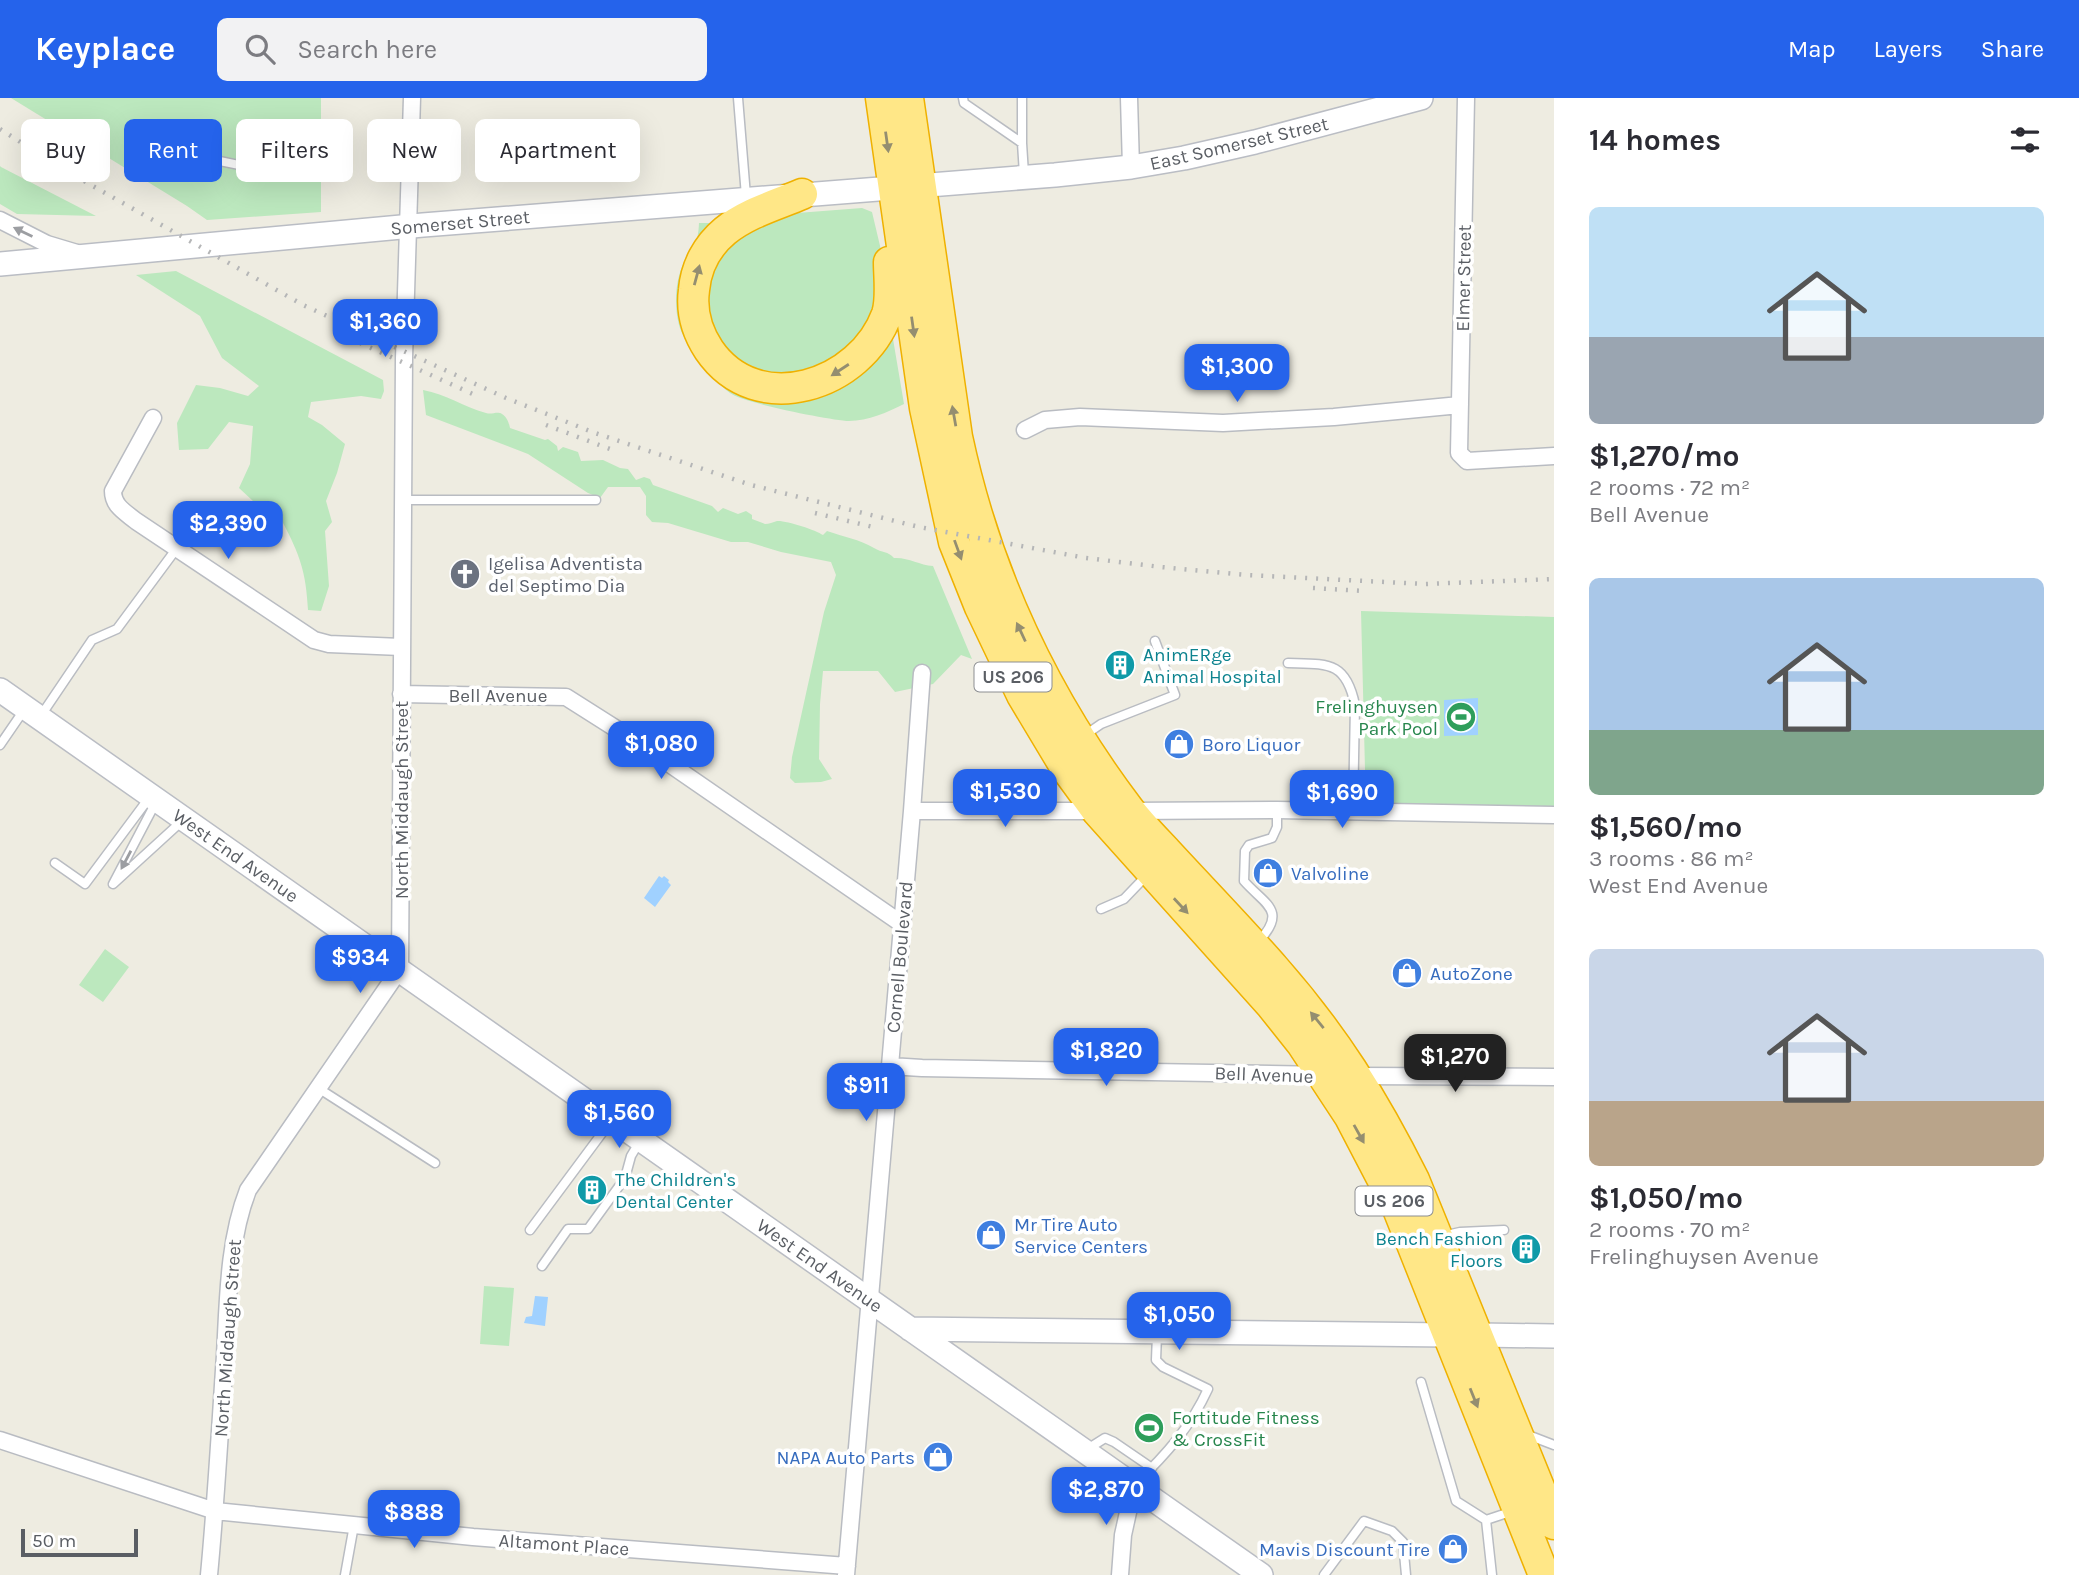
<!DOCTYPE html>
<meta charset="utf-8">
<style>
:root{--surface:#fff;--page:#f2f2f3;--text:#2b2b33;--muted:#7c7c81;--accent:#2563eb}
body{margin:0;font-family:Karla,sans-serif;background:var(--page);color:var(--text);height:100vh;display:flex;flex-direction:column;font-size:26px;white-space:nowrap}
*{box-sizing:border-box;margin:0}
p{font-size:23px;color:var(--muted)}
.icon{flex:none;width:38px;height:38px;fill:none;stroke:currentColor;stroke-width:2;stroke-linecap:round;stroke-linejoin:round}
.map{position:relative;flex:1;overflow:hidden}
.drawer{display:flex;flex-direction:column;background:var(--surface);width:525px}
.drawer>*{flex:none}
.banner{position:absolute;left:21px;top:21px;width:665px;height:63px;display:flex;gap:14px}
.scale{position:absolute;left:21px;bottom:18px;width:117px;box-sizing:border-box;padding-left:7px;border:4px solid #5a5e64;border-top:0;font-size:19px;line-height:24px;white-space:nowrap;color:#5a5e64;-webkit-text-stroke:5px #fff;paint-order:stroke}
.price{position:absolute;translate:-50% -60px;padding:0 16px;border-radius:14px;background:var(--accent);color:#fff;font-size:23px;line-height:46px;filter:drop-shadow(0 2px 4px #0008)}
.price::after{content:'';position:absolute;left:50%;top:42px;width:21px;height:16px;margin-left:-10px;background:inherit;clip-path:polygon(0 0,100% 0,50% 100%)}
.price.current{background:#222;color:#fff}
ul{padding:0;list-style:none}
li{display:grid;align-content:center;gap:14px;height:371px;padding:0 35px}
li span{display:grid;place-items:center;height:217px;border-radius:10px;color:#555}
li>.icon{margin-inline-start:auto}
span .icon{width:126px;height:126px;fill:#fffc;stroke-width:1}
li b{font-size:30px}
h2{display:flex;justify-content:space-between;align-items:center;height:84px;padding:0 35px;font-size:30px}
.pill{padding:0 24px;border-radius:10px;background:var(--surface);box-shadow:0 7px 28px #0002;font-size:24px;line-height:63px}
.pill.current{background:var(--accent);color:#fff}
header{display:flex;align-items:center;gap:42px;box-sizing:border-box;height:98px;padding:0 35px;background:var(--accent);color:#fff}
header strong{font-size:33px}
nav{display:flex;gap:38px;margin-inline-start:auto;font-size:24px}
.search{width:490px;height:63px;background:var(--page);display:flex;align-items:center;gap:18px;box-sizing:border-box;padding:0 24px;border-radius:10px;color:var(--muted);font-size:26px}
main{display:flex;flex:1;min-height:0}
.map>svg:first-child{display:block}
.green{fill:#bce8be}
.water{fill:#a0d1ff}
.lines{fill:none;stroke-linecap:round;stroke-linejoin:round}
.lane-casing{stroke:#b9bcc2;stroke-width:11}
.street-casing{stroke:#b9bcc2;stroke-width:19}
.secondary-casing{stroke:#babdc4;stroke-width:26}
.highway-casing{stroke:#efb100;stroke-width:33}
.lane{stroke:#fff;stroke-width:8}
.street{stroke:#fff;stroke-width:16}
.secondary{stroke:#fff;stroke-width:23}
.highway{stroke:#ffe787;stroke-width:30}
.rail{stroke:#b5b6b7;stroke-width:4.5;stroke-dasharray:2 9;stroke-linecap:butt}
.oneway{fill:#948e70}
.oneway2{fill:#9c9ea2}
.labels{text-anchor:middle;stroke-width:7;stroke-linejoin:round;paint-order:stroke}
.shield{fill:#fff;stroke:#8c8e92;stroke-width:2}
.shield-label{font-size:18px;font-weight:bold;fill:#5a5e64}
.street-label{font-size:19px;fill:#5a5e64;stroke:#fff}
.worship-label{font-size:19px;fill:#5b616d;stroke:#fff;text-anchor:start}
.culture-label{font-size:19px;fill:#0d838f;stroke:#fff;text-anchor:start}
.leisure-label{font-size:19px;fill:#27864d;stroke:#fff;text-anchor:end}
.shop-label{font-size:19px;fill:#366cbe;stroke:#fff;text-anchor:start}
</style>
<header>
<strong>Keyplace</strong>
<div class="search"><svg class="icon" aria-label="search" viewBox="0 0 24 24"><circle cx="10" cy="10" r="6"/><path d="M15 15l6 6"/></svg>Search here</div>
<nav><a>Map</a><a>Layers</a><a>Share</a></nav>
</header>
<main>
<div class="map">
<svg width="1554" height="1477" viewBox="0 0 1554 1477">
<rect width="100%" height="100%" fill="#eeece1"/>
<!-- green -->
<path class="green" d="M11 0H321V114L207 122 187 108Z
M0 68 1 69 96 118 17 116 0 106Z
M862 110 872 114 881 152 875 222 826 269 772 280 722 256 701 198 726 140 784 116Z
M699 125H719L685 206 755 295 886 239 893 241 904 306C888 314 868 323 849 323 830 322 743 305 730 295 714 283 684 246 679 227 674 207 675 183 684 164 693 146 698 148 699 125Z
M176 173 383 282 384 293 381 301 361 298 311 304 308 319 322 327 345 346 337 375 326 403 332 424 325 433 329 488 321 513 308 512C306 474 300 457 282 423L259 434 247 422 253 403 239 390 250 366 253 328 229 324 208 351 179 352 177 325 196 287 220 290 248 298 259 288 222 260 200 218 136 177Z
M423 292C446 296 464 309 486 315 492 317 497 313 502 316 507 319 509 325 510 330L545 342 548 341 557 348 558 353 563 349 578 354 581 363 603 362 620 370 628 371 636 382 644 379 650 381 653 387 712 408 718 414 723 410 738 416 746 413 752 417V421L765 426C769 426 773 424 777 423 785 422 816 432 823 437L827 433C844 439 859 441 874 450 882 455 888 453 894 460 908 459 919 467 933 468L972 561 961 557 933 586 895 594 878 573H823L820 606 819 661 832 681 821 684 795 685 790 680 792 659 824 514 836 477 831 464 781 454 748 444H731L668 425 652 424 646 417V398L640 389H608L600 400 588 395 528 356 426 317Z
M1361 513 1554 519V713L1366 711Z
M105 851 129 869 103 904 79 887Z
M484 1188 514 1190 509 1248 480 1246Z"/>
<!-- water -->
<path class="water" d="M1478 600V637L1444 638V602Z
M659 778 662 780 664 778 669 782 668 784 671 787 655 809 644 800Z
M535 1198 548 1199 545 1228 524 1225 526 1219 532 1218Z"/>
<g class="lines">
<!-- lane casing -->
<g class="lane-casing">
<path id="lane" d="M738 0 746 98
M963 0 964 5 1022 45 1024 76
M1022 45V0
M210 61 273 74
M403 402H596
M1288 565C1328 566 1346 563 1355 607L1353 713
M40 619 92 542 117 531 177 450
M1085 637 1101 626 1175 597 1155 543
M0 647 24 612
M156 704 113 786 182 723
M55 765 85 786 149 700
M1101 811 1124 801 1148 776
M1259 843C1288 812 1264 806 1244 783L1245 753 1249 747 1272 740 1277 729V712
M318 990 435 1065
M530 1132 611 1023
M1442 1138 1460 1134 1504 1132
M542 1168 568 1131H588L625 1080 631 1058 640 1043
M1421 1284 1456 1403 1486 1422
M1528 1337 1554 1347
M1086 1352 1105 1340 1114 1344 1152 1370
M1136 1385C1166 1357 1191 1328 1208 1291L1163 1269 1156 1262 1157 1237
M345 1477 354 1427
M1324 1477 1364 1423 1392 1433 1403 1444 1406 1477
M1492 1477 1486 1422 1513 1413"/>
</g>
<!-- street casing -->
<g class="street-casing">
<path id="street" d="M1129 0 1131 69
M1466 0 1459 355 1467 363 1554 358
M0 122 47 146 77 155
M153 320 113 393C113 408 125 414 136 423L314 542 329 546 401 549
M1025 332 1045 322 1080 319 1223 325 1334 319 1460 307
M401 596 566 599 648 651 902 826
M912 713H1097
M1130 713 1277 712 1554 717
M890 968 922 970 1325 977
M1354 978 1554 979
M0 1342 215 1413 473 1439 847 1468
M209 1477C216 1404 220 1330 225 1257 228 1203 228 1143 248 1092L400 871 404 260 412 0
M846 1477 912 713 922 575
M1120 1477 1123 1437 1134 1387"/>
</g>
<!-- secondary casing -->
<g class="secondary-casing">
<path id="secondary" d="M0 166 423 127 1055 77 1131 69 1184 60 1255 44 1421 0
M0 592 1261 1477
M910 1231 1449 1237
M1479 1237 1554 1238"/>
</g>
<!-- highway casing -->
<g class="highway-casing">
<path id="highway" d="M881 0 925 310 954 444 980 509 1022 597 1067 672 1097 713 1271 907 1302 946 1350 1019 1398 1111 1544 1477
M908 0 957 339C986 475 1044 599 1128 710 1140 726 1154 740 1167 754 1203 793 1240 831 1275 871 1334 938 1374 1002 1414 1082L1554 1426
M802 96C776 107 747 115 725 133 707 148 696 169 694 192 691 214 697 234 709 252 757 322 861 288 887 216 892 201 889 179 889 164"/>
</g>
<!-- lane -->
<use href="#lane" class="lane"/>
<!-- street -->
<use href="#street" class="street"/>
<!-- secondary -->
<use href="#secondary" class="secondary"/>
<!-- highway -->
<use href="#highway" class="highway"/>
<!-- rail -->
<path class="rail" d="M0 31 61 70 303 207 506 300 595 335 751 387 919 429 1086 460 1161 469 1246 477 1425 486 1554 481
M360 245 475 297
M546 327 618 354
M815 415 873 429
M1313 490 1365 493"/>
</g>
<!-- one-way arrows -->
<defs><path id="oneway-solid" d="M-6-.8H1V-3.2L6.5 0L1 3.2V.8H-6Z" transform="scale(1.75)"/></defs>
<g class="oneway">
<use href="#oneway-solid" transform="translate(887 44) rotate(82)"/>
<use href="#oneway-solid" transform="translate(697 177) rotate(-75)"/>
<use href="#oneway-solid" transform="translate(913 229) rotate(82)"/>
<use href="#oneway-solid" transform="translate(840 272) rotate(147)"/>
<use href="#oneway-solid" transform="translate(954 318) rotate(-100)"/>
<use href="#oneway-solid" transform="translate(958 452) rotate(70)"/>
<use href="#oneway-solid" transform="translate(1021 534) rotate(-115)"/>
<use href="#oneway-solid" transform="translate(1181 808) rotate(47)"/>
<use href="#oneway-solid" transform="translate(1317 922) rotate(-129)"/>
<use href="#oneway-solid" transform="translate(1359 1036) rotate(61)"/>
<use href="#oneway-solid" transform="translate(1474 1300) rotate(68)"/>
</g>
<g class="oneway2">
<use href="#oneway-solid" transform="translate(23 134) rotate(-154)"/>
<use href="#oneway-solid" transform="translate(126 762) rotate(118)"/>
</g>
<!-- icons -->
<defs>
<g id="church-disc" transform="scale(1.575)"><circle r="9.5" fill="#6b7280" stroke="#fff"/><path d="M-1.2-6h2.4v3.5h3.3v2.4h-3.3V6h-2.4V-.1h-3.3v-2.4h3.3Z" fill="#fff"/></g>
<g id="building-disc" transform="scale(1.575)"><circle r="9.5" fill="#0f9aa8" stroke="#fff"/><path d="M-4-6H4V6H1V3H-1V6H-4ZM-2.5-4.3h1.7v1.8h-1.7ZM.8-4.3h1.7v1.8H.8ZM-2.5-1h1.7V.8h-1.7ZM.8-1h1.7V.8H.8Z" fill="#fff"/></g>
<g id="stadium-disc" transform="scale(1.575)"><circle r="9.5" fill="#2e9e5b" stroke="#fff"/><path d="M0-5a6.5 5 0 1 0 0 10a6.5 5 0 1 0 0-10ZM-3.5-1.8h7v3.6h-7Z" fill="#fff"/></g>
<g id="shop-disc" transform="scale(1.575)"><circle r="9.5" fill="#3f7fe0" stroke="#fff"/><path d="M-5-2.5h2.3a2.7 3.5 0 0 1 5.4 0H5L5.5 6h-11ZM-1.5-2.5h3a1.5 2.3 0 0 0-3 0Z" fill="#fff"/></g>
</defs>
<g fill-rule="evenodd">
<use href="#church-disc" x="465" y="476"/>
<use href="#building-disc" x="1120" y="567"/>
<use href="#stadium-disc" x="1461" y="619"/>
<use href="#shop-disc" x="1179" y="646"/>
<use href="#shop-disc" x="1268" y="775"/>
<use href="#shop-disc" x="1407" y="875"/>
<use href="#building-disc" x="592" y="1092"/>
<use href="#shop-disc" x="991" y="1137"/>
<use href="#building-disc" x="1526" y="1151"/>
<use href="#stadium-disc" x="1149" y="1330"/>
<use href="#shop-disc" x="938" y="1359"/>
<use href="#shop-disc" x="1453" y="1451"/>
</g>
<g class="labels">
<!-- shield labels -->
<g class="shield">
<rect x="974.5" y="564.5" width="77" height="29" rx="5"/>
<rect x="1355.5" y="1088.5" width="77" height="29" rx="5"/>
</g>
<g class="shield-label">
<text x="1013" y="585">US 206</text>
<text x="1394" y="1109">US 206</text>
</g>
<!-- street labels -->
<g class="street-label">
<text transform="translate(1239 45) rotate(-13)" y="7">East Somerset Street</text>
<text transform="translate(460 124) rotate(-5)" y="7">Somerset Street</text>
<text transform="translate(1463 180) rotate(-89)" y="7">Elmer Street</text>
<text x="498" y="604">Bell Avenue</text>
<text transform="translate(401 702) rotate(-90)" y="7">North Middaugh Street</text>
<text transform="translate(236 757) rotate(35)" y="7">West End Avenue</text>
<text transform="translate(899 859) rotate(-85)" y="7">Cornell Boulevard</text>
<text transform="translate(1264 976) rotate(2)" y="7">Bell Avenue</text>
<text transform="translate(820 1167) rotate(35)" y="7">West End Avenue</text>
<text transform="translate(227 1240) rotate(-86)" y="7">North Middaugh Street</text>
<text transform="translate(564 1446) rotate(4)" y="7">Altamont Place</text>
</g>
<!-- worship labels -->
<g class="worship-label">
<text x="488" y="472">Igelisa Adventista<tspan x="488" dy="22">del Septimo Dia</tspan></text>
</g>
<!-- culture labels -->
<g class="culture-label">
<text x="1143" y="563">AnimERge<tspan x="1143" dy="22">Animal Hospital</tspan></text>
<text x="615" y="1088">The Children's<tspan x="615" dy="22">Dental Center</tspan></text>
<text x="1503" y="1147" text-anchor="end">Bench Fashion<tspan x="1503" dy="22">Floors</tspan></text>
</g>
<!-- leisure labels -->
<g class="leisure-label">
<text x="1438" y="615">Frelinghuysen<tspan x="1438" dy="22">Park Pool</tspan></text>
<text x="1172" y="1326" text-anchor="start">Fortitude Fitness<tspan x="1172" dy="22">&amp; CrossFit</tspan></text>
</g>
<!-- shop labels -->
<g class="shop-label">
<text x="1202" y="653">Boro Liquor</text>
<text x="1291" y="782">Valvoline</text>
<text x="1430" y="882">AutoZone</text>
<text x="1014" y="1133">Mr Tire Auto<tspan x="1014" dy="22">Service Centers</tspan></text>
<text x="915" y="1366" text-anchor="end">NAPA Auto Parts</text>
<text x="1430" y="1458" text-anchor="end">Mavis Discount Tire</text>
</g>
</g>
</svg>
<div class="scale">50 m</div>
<b class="price" style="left:385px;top:261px">$1,360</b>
<b class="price" style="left:1237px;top:306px">$1,300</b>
<b class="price" style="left:228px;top:463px">$2,390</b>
<b class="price" style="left:661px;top:683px">$1,080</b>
<b class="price" style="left:1005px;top:731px">$1,530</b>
<b class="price" style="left:1342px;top:732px">$1,690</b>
<b class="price" style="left:360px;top:897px">$934</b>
<b class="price" style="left:1106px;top:990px">$1,820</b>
<b class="price current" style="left:1455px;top:996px">$1,270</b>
<b class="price" style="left:866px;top:1025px">$911</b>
<b class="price" style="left:619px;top:1052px">$1,560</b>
<b class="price" style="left:1179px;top:1254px">$1,050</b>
<b class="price" style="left:1106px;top:1429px">$2,870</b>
<b class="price" style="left:414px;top:1452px">$888</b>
<div class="banner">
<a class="pill">Buy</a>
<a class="pill current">Rent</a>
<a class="pill">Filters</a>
<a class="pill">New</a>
<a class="pill">Apartment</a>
</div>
</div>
<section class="drawer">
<h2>14 homes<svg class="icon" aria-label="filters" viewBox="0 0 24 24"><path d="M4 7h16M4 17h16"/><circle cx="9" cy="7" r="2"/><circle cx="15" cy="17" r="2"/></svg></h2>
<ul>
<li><span style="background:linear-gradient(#bfe0f5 60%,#9aa5b1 0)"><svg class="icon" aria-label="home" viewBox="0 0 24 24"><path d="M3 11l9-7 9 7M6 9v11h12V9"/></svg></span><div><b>$1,270/mo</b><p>2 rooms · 72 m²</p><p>Bell Avenue</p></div></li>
<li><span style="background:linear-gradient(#a9c7e8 70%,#7fa58c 0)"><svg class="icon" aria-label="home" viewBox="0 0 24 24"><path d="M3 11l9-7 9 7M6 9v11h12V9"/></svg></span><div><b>$1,560/mo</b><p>3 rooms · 86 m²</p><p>West End Avenue</p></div></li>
<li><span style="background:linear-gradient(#c9d6e8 70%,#b9a48a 0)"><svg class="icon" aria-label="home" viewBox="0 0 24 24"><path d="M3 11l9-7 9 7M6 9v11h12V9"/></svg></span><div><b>$1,050/mo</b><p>2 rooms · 70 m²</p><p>Frelinghuysen Avenue</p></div></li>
</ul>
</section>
</main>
